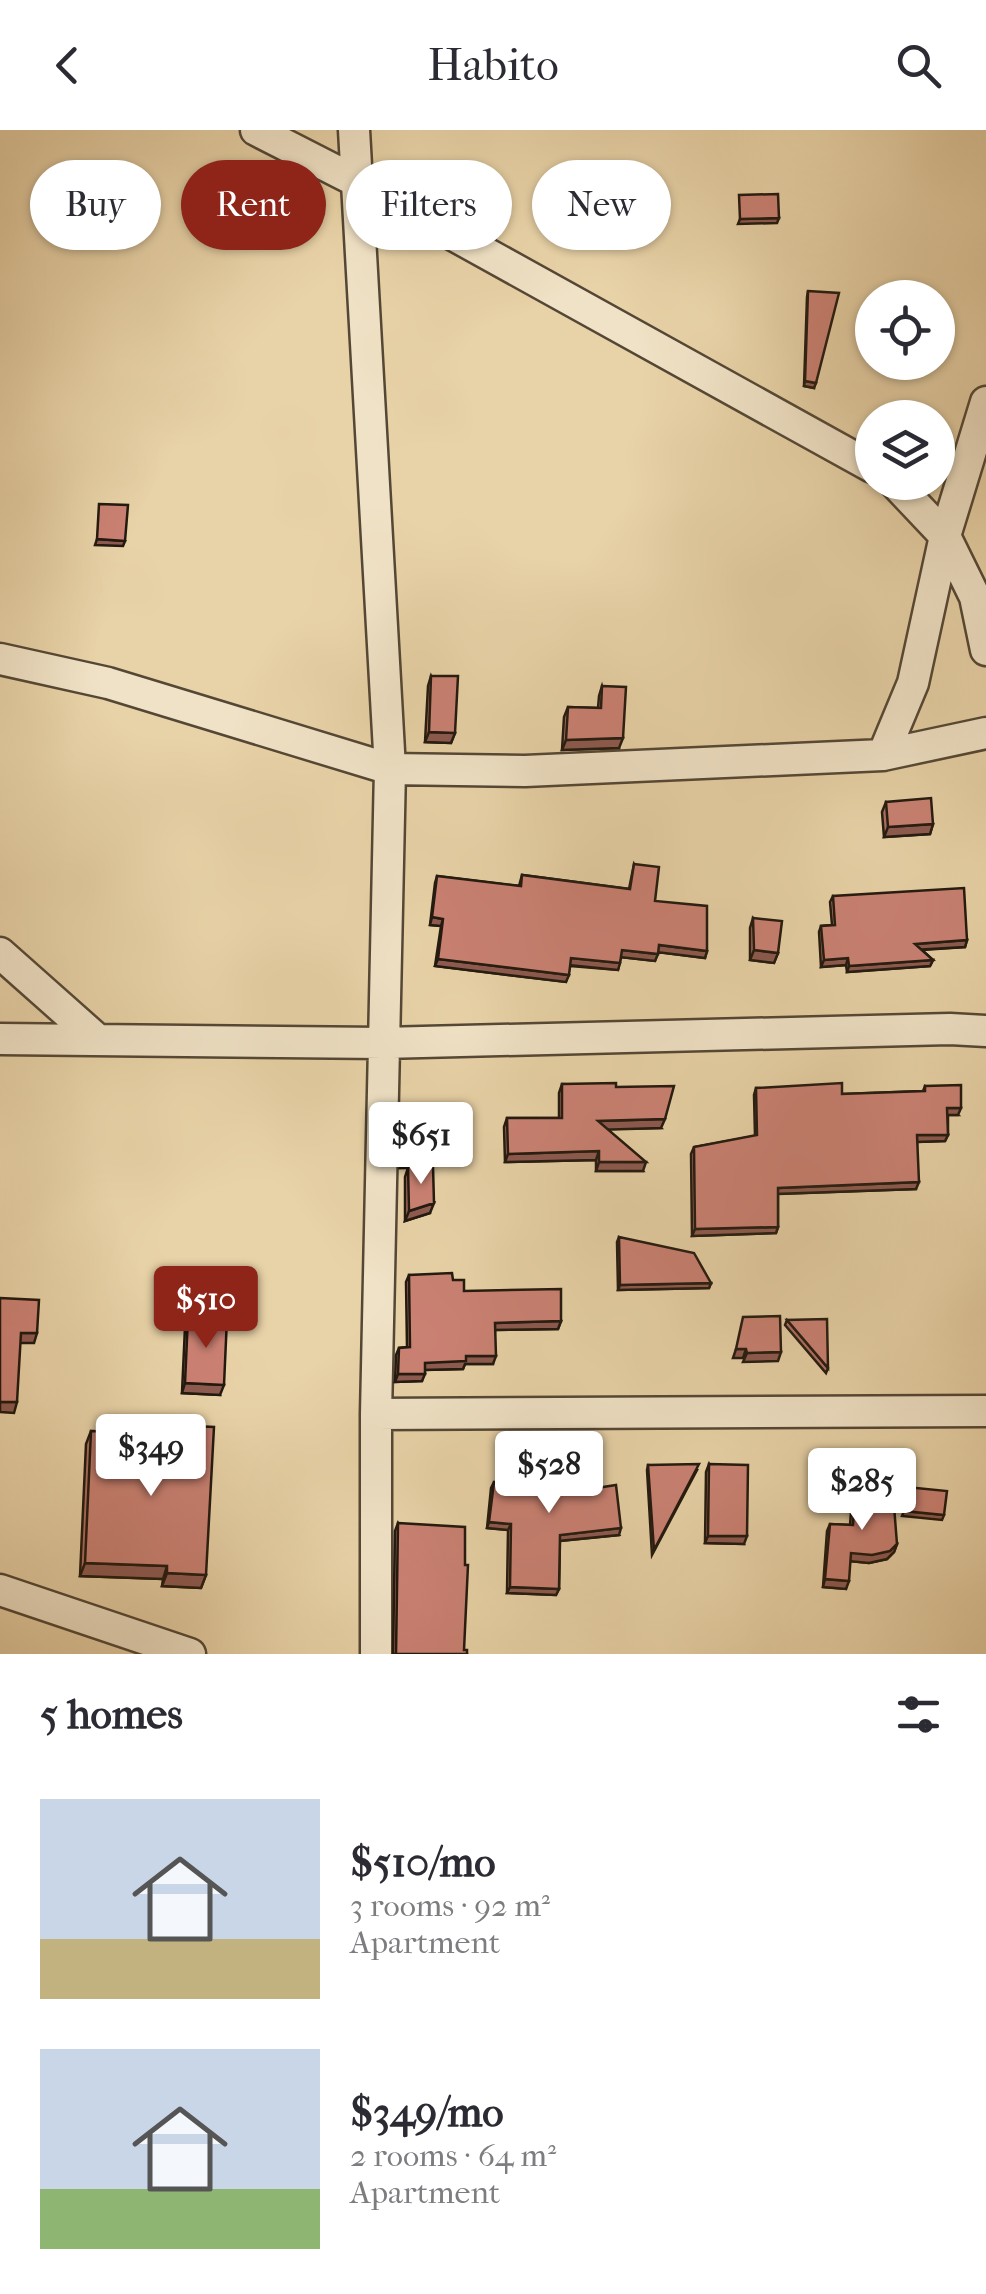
<!DOCTYPE html>
<meta charset="utf-8">
<style>
:root{--surface:#fff;--page:#f2f2f3;--text:#2b2b33;--muted:#7c7c81;--accent:#8f2418}
body{margin:0;font-family:"IM FELL French Canon",serif;background:var(--page);color:var(--text);height:100vh;display:flex;flex-direction:column;font-size:38px;white-space:nowrap}
*{box-sizing:border-box;margin:0}
p{font-size:32px;color:var(--muted)}
.icon{flex:none;width:55px;height:55px;fill:none;stroke:currentColor;stroke-width:2;stroke-linecap:round;stroke-linejoin:round}
.map{position:relative;height:1524px;overflow:hidden}
.sheet{display:flex;flex-direction:column;background:var(--surface);flex:1}
.sheet>*{flex:none}
.top-card{position:absolute;left:30px;top:30px;width:928px;height:90px;display:flex;gap:20px}
.fabs{position:absolute;left:855px;top:150px;display:grid;gap:20px}
.fabs a{display:grid;place-items:center;width:100px;height:100px;border-radius:50%;background:var(--surface);box-shadow:0 2px 8px #0004;font-size:50px}
.price{position:absolute;translate:-50% -85px;padding:0 22px;border-radius:10px;background:#fff;color:#222;font-size:32px;line-height:65px;filter:drop-shadow(0 2px 5px #0008)}
.price::after{content:'';position:absolute;left:50%;top:60px;width:30px;height:22px;margin-left:-15px;background:inherit;clip-path:polygon(0 0,100% 0,50% 100%)}
.price.active{background:var(--accent);color:#fff}
ul{padding:0;list-style:none}
li{display:flex;align-items:center;gap:30px;height:250px;padding:0 40px}
li span{display:grid;place-items:center;flex:none;width:280px;height:200px;border-radius:0px;color:#555}
li>.icon{margin-inline-start:auto}
span .icon{width:120px;height:120px;fill:#fffc;stroke-width:1}
li b{font-size:42px}
h2{display:flex;justify-content:space-between;align-items:center;height:120px;padding:0 40px;font-size:42px}
.chip{padding:0 35px;border-radius:45px;background:var(--surface);box-shadow:0 2px 8px #0004;font-size:35px;line-height:90px}
.chip.active{background:var(--accent);color:#fff}
header{display:flex;justify-content:space-between;align-items:center;height:130px;padding:0 40px;background:var(--surface);font-size:45px;font-weight:600}
.map>svg:first-child{display:block}
.lines{fill:none;stroke-linecap:round;stroke-linejoin:round}
.minor-casing{stroke:#544735;stroke-width:35}
.minor{stroke:#f0e2c6;stroke-width:30}
.wall{fill:#ae6f63;stroke:#22190f;stroke-width:2.5}
.shaded-wall{fill:#8d5a50;stroke:#22190f;stroke-width:2.5}
.building{fill:#ca8173;stroke:#22190f;stroke-width:2.5}
</style>
<header><svg class="icon" aria-label="back" viewBox="0 0 24 24"><path d="M15 5l-7 7 7 7"/></svg>Habito<svg class="icon" aria-label="search" viewBox="0 0 24 24"><circle cx="10" cy="10" r="6"/><path d="M15 15l6 6"/></svg></header>
<div class="map">
<svg width="986" height="1524" viewBox="0 0 986 1524">
<rect width="100%" height="100%" fill="#e8d2a7"/>
<filter id="stains"><feTurbulence type="fractalNoise" baseFrequency=".002" numOctaves="4"/><feColorMatrix values="0 0 0 0 .2 0 0 0 0 .09 0 0 0 0 .02 0 0 0 .5 -.17"/></filter>
<radialGradient id="worn" r=".72"><stop offset=".6" stop-color="#630" stop-opacity="0"/><stop offset="1" stop-color="#630" stop-opacity=".3"/></radialGradient>
<g class="lines">
<!-- minor casing -->
<g class="minor-casing">
<path id="minor" d="M256 0 354 50 872 337
M354 0 390 639 376 1284V1524
M894 352 945 406 975 467 986 520
M0 529 108 553 390 639 525 641 883 625 986 603
M883 625 913 553 945 406 986 272
M0 823 98 910
M0 909 383 913 950 899 986 901
M376 1284 986 1281
M0 1460 190 1524"/>
</g>
<!-- minor -->
<use href="#minor" class="minor"/>
</g>
<!-- wall -->
<path class="wall" d="M808 161 814 258 804 256 807 167Z
M431 546 455 603 451 613 425 612 428 556Z
M602 556 619 618 562 620 564 587 568 577 598 578 599 566Z
M886 672 933 694 930 704 884 707 882 682Z
M634 734 655 771 707 821 705 828 658 822 655 831 621 827 618 840 570 836 566 852 435 836 441 796 430 795 435 753 437 746 519 756 522 745 629 759Z
M833 766 967 810 965 817 922 820 933 830 930 836 847 842 846 835 821 837 819 802 821 796 832 795 830 772Z
M753 788 778 823 774 833 750 830V798Z
M562 954 616 957 661 998 608 999 643 1041H596V1030L505 1032 504 997 507 988H559V963Z
M925 956 958 985H948V1005L945 1011 917 1012 916 1059 778 1064V1097L776 1103 692 1106 691 1024 694 1017 755 1006 754 965 756 958 842 964 923 961Z
M405 985 431 1027 427 1036 430 1083 405 1091V1047L408 1038H400L401 995Z
M619 1107 711 1153 709 1158 618 1160 617 1112Z
M409 1145 453 1150 464 1161 561 1191 558 1199 495 1200 493 1234H465L463 1239 425 1240 422 1251 395 1252 396 1225 399 1218 407 1217 406 1152Z
M188 1187 220 1265 182 1263 185 1197Z
M787 1190 828 1238 826 1243 785 1195Z
M170 1295 206 1445 201 1458 162 1456 163 1449 80 1446 86 1314 91 1301 167 1304Z
M522 1328 584 1360 619 1405 560 1411 559 1459 556 1465 507 1463 508 1400 487 1398 491 1358 494 1352 520 1354V1334Z
M709 1334 744 1414 705 1413 706 1342Z
M648 1335 697 1340 652 1425 647 1340Z
M855 1361 897 1414 894 1422 887 1429 869 1433 850 1431 846 1459 823 1457 827 1401 830 1394 850 1395 852 1369Z
M398 1393 464 1520 467 1524H393L395 1401Z"/>
<!-- shaded-wall -->
<path class="shaded-wall" d="M779 88 777 93 738 94 740 89Z
M805 251 816 253 814 258 804 256Z
M97 409 125 411 123 416 95 415Z
M429 602 455 603 451 613 425 612Z
M623 608 619 618 562 620 566 610Z
M933 694 930 704 884 707 888 697Z
M432 787 443 789 441 796 430 795Z
M967 810 965 817 913 820 915 814Z
M659 815 707 821 705 828 656 822Z
M622 820 658 824 655 831 619 827Z
M754 820 778 823 774 833 750 830Z
M571 828 620 833 618 840 568 835Z
M848 828 846 835 821 837 824 830Z
M438 829 569 845 566 852 435 836Z
M933 830 930 836 847 842 849 836Z
M947 978H961L958 985H945Z
M665 989 661 998 595 1000 598 991Z
M917 1005H948L945 1011 915 1012Z
M599 1021 596 1030 505 1032 508 1024Z
M431 1027 427 1037 400 1038 404 1028Z
M599 1032H646L643 1041H596Z
M919 1052 916 1059 775 1064 778 1058Z
M434 1073 430 1083 405 1091 409 1081Z
M778 1097 776 1103 692 1106 695 1099Z
M711 1153 709 1158 618 1160 620 1155Z
M561 1191 558 1199 492 1200 495 1193Z
M21 1203H37L34 1213H17Z
M736 1219H746L743 1228H733Z
M781 1222 778 1231 743 1232 747 1223Z
M466 1226H496L493 1234H465L463 1239 422 1240 425 1233Z
M398 1244H425L422 1251 395 1252Z
M185 1253 224 1255 220 1265 182 1263Z
M0 1272H17L14 1283 0 1282Z
M904 1381 944 1385 942 1390 902 1386Z
M489 1392 511 1394 508 1400 487 1398Z
M621 1398 619 1405 558 1411 560 1405Z
M708 1406H747L744 1414 705 1413Z
M897 1414 894 1422 887 1429 869 1433 848 1431 851 1423Z
M85 1433 167 1436 163 1449 80 1446Z
M167 1443 206 1445 201 1458 162 1456Z
M825 1449 849 1451 846 1459 823 1457Z
M510 1457 559 1459 556 1465 507 1463Z"/>
<!-- building -->
<path class="building" d="M778 64 779 88 740 89 739 65Z
M808 161 839 163 816 253 805 251Z
M99 374 128 375 125 411 97 409Z
M431 546H458L455 603 429 602Z
M602 556 626 557 623 608 566 610 568 577 601 578Z
M931 668 933 694 888 697 886 672Z
M634 734 659 737 655 771 707 776V821L659 815 658 824 622 820 620 833 571 828 569 845 438 829 443 789 432 787 437 746 521 756 522 745 630 759Z
M964 758 967 810 915 814 933 830 849 836 848 828 824 830 821 796 835 795 833 766Z
M753 788 782 791 778 823 754 820Z
M616 953V957L674 956 665 989 598 991 646 1032H599V1021L508 1024 507 988H562V954Z
M842 953V964L925 961V956L961 955V978H947L948 1005H917L919 1052 778 1058V1097L695 1099 694 1017 757 1005 756 958Z
M405 985H430L431 1027 404 1028Z
M433 1036 434 1073 409 1081 408 1037Z
M619 1107 694 1123 711 1153 620 1155Z
M452 1143 453 1150H464V1161L561 1159V1191L495 1193 496 1226H466V1231L425 1233V1244H398L399 1218 410 1217 409 1145Z
M0 1168 39 1170 37 1203H21L17 1272H0Z
M780 1186 781 1222 747 1223 746 1219H736L743 1187Z
M188 1187 227 1188 224 1255 185 1253Z
M827 1189 828 1238 787 1190Z
M170 1295 214 1297 206 1445 167 1443V1436L85 1433 91 1301 169 1304Z
M522 1328H586L584 1360 616 1355 621 1398 560 1405 559 1459 510 1457 511 1394 489 1392 494 1352 522 1354Z
M699 1334 654 1420 648 1335Z
M709 1334 748 1335 747 1406H708Z
M906 1357 947 1361 944 1385 904 1381Z
M855 1361 893 1363 897 1414 890 1421 872 1425 851 1423 849 1451 825 1449 830 1394 853 1395Z
M398 1393 465 1397V1435H468L464 1520H467V1524H396Z"/>
<rect width="100%" height="100%" filter="url(#stains)"/>
<rect width="100%" height="100%" fill="url(#worn)"/>
</svg>
<div class="fabs">
<a><svg class="icon" aria-label="locate" viewBox="0 0 24 24"><circle cx="12" cy="12" r="6"/><path d="M12 2v4M12 18v4M2 12h4M18 12h4"/></svg></a>
<a><svg class="icon" aria-label="layers" viewBox="0 0 24 24"><path d="M12 4l9 5-9 5-9-5zM3 14l9 5 9-5"/></svg></a>
</div>
<b class="price" style="left:421px;top:1057px">$651</b>
<b class="price active" style="left:206px;top:1221px">$510</b>
<b class="price" style="left:151px;top:1369px">$349</b>
<b class="price" style="left:549px;top:1386px">$528</b>
<b class="price" style="left:862px;top:1403px">$285</b>
<div class="top-card">
<a class="chip">Buy</a>
<a class="chip active">Rent</a>
<a class="chip">Filters</a>
<a class="chip">New</a>
</div>
</div>
<section class="sheet">
<h2>5 homes<svg class="icon" aria-label="filters" viewBox="0 0 24 24"><path d="M4 7h16M4 17h16"/><circle cx="9" cy="7" r="2"/><circle cx="15" cy="17" r="2"/></svg></h2>
<ul>
<li><span style="background:linear-gradient(#c9d6e8 70%,#c2b280 0)"><svg class="icon" aria-label="home" viewBox="0 0 24 24"><path d="M3 11l9-7 9 7M6 9v11h12V9"/></svg></span><div><b>$510/mo</b><p>3 rooms · 92 m²</p><p>Apartment</p></div></li>
<li><span style="background:linear-gradient(#c9d6e8 70%,#8fb573 0)"><svg class="icon" aria-label="home" viewBox="0 0 24 24"><path d="M3 11l9-7 9 7M6 9v11h12V9"/></svg></span><div><b>$349/mo</b><p>2 rooms · 64 m²</p><p>Apartment</p></div></li>
</ul>
</section>
